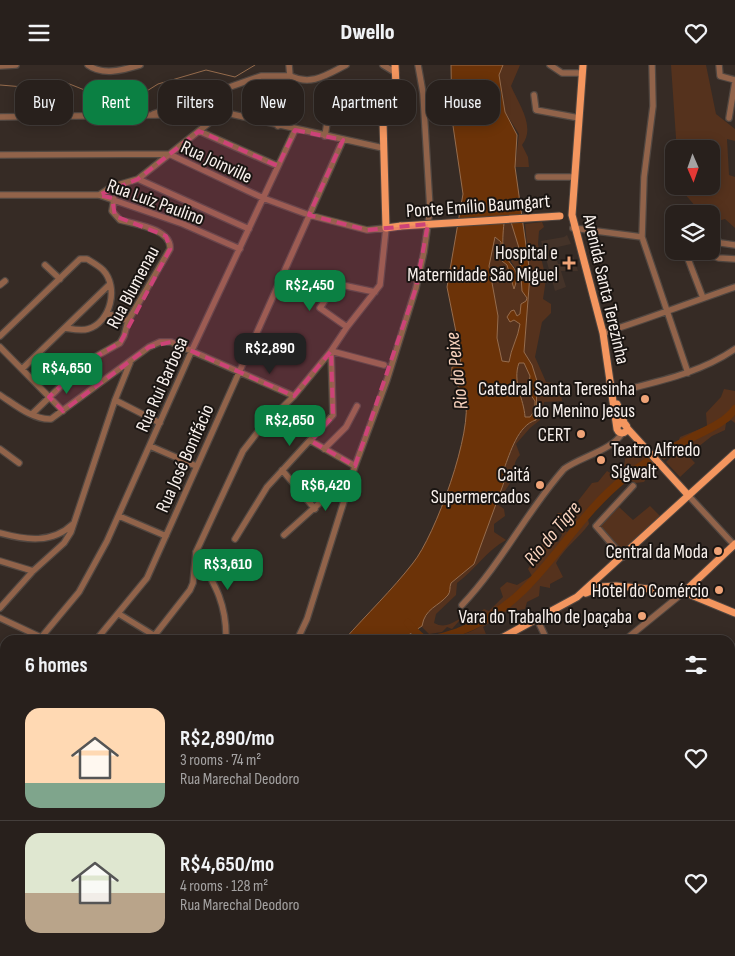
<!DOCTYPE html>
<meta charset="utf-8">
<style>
:root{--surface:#28201c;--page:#302825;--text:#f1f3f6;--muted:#a5a3a3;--line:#443e3b;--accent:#0b8043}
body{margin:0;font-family:"Sofia Sans Condensed",sans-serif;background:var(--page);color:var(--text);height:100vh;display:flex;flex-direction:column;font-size:19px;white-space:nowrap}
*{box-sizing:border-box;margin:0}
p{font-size:16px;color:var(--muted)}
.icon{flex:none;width:28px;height:28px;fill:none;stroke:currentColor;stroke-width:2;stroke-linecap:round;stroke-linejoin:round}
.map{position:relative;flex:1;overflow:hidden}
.sheet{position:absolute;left:0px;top:570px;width:735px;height:321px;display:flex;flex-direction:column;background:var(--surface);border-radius:15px 15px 0 0;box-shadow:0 2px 12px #0003,0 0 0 1px var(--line)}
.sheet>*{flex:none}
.guide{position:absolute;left:15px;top:15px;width:705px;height:45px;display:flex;gap:10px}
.needle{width:32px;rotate:178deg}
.controls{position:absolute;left:665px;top:75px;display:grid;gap:10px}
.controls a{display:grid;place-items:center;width:55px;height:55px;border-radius:10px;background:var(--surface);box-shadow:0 2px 12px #0003,0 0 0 1px var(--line);font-size:25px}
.price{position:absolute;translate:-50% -42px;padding:0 11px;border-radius:10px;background:var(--accent);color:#fff;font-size:16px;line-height:32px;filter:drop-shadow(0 1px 2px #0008)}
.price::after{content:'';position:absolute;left:50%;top:30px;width:15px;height:11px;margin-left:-8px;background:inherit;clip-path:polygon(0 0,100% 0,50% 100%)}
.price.selected{background:#222;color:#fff}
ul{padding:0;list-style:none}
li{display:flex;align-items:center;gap:15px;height:125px;padding:0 25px}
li+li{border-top:1px solid var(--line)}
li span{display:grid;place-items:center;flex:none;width:140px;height:100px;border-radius:15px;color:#555}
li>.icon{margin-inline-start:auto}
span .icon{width:60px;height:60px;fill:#fffc;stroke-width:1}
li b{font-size:21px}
h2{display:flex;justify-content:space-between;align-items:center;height:60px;padding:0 25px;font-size:21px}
.chip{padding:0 18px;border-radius:15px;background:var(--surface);box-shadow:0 2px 12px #0003,0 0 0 1px var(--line);font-size:18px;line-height:45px}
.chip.selected{background:var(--accent);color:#fff}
header{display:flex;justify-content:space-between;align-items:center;height:65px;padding:0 25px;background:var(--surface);font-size:22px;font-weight:800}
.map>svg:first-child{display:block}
.built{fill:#443329}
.green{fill:#55321d}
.water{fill:#6c3308;stroke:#966c4d;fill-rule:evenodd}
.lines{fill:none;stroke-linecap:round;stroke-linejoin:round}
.stream{stroke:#966c4d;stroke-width:1}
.river{stroke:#6c3308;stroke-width:8}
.minor-casing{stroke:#514741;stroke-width:8}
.major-casing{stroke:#514741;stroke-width:9}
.minor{stroke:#91634a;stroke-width:5.5}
.major{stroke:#f4965f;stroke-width:7}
.major-bridge-casing{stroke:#514741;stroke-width:9;stroke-linecap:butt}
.major-bridge{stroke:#f4965f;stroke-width:7}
.marked{fill:#cd4378;fill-opacity:0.2;stroke:#cd4378;stroke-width:4;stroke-dasharray:10 6;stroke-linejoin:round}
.poi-dot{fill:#efa377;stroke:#1a1512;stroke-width:2}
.labels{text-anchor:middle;stroke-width:4;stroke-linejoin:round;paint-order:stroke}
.street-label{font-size:19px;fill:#f9f1ed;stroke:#1a1512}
.poi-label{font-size:19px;fill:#f9f1ed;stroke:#1a1512;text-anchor:end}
.water-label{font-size:20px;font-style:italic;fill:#fad4bf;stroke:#1a1512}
</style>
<header><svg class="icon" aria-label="menu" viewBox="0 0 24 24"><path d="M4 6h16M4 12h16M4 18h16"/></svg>Dwello<svg class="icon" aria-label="heart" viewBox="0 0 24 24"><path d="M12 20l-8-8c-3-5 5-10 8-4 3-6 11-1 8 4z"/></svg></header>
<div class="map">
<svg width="735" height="891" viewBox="0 0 735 891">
<rect width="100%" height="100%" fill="#362b25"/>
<!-- built -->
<path class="built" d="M567 170 571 179 553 183 558 199 567 198 566 193 573 191 578 206H561L566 222 555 226 541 176 564 172Z"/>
<!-- green -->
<path class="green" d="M503 0H520L511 21C519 40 536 62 522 80L528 92 529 102H515L519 69 505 47 499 10Z
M671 0H706L716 49 735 64V76L727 74 729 110 735 112V163L725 154 711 158V149H702L678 121H711V84H675L676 73Z
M511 157 519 183 527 233 526 236 521 239 520 249 514 255 520 259C518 273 511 283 509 297H502L497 273 498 251 489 201 494 172 501 177 502 196 507 200 514 223 517 205C505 188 501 179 504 158Z
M542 157 544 162 539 166 538 179 546 214 543 234 551 239V248L542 257 535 292 546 317 560 319 562 336 544 337 540 355 530 363 516 379 520 390C511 400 517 402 513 412 510 421 501 429 497 439L504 444 505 451 494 459V467L506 475C486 486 475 505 457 518L456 530 436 549 434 558C449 566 457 552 470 550 477 548 479 549 484 544L489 546 503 532 500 523 507 517 517 520 532 511 528 504 540 486 542 479 552 475 558 477 562 470 558 463 567 467 573 460 558 458 555 452 558 448 578 449 581 442 578 436 592 418 598 417 607 406 617 412 624 402 625 394 642 386 650 395C634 407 617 414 603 429 576 459 512 559 469 552L467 558 459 556 452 564 447 562 442 567 429 569 420 560 430 544 451 518 474 499 507 409 504 404C511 388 518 360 536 355L537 316 532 300 524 287 530 209 525 159Z
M519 298H524L530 311 529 326 535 336V345L530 352 525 353C524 334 512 317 519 298Z
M724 324 735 326V342L717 359 659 390 656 387 678 378 680 372 707 361 706 348 721 332Z
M735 350V358L731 355 726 358 725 365 712 371 689 389 680 382 695 398 680 412 666 397 680 383 664 395 661 392 718 363Z
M652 398 655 401 644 417 635 418 628 413Z
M650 441 660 451 622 486 599 462 619 442 633 455Z
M588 454 589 459C579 473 565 482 556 498L563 512 550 519V523L540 521 539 531 527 537 525 544 506 547 483 562 488 574 478 575 475 569 457 575H442C451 570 462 571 472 566 526 539 547 495 588 454Z
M730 712H735V761L730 760Z
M730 773 735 786V891H636L632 886H730Z
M385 886H570L571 891H379Z"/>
<!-- water -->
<path class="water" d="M451 0H503L499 10 505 47 517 70 515 102 530 209 524 287 532 300 537 316 536 355C518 360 510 388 504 404L507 409 474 499 451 518C449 523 451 526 448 530 438 542 425 543 422 561L401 575H344C367 549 392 525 413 498 435 471 474 365 465 332 464 326 455 319 451 314L452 302 460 300 461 292 447 222 463 129 452 54ZM511 157 519 183 522 226 527 233 526 236 521 239 520 249 517 251 514 245 511 246 507 252 510 257 514 255 520 259C518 273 511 283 509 297L502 296 497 273 498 251 489 201 495 172 501 177 502 196 507 200 514 224C522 202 510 204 504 187 502 179 503 167 504 158ZM519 298H524L530 311 528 326 535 336V345L530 352H525C524 334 512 317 519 298Z
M5 876V886H93L81 891H0V878Z"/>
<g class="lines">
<!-- stream -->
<path class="stream" d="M0 20 24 22 67 18 97 30 142 29 158 19 206 5 235 12 255 0
M251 886 253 891"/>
<!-- river -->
<path class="river" d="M408 558C413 563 418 572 425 574 435 576 448 570 458 567 539 538 563 461 626 412 644 397 670 384 691 373 706 365 725 358 735 344"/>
<!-- minor casing -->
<g class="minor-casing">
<path id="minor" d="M88 0C103 11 123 5 140 0
M289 0 290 11C312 21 326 10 346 0
M383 0 396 8
M550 0 562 8H582
M652 0 653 41 644 112 642 172 688 308
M719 0 720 11 735 15
M0 1 16 0
M534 30 536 45 579 53
M267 33 284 41 278 61
M329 40 356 46
M153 49 261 11H290
M0 52 231 49 383 83
M729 53 735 17
M199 66 278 101
M325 71 331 31 358 35
M0 90 169 89 263 133 309 150 367 165 386 163 380 220 347 262 331 286 294 331 260 364 243 386 196 487 193 518 190 525 151 575
M538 112H574
M138 114 249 164
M0 130H99L183 159 240 184
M99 130 111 122 138 114 219 50
M683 149 688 145 692 149
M573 163 642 172
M711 172 721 178 735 180
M685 186 703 233
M696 186 719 193 735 194
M45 200 60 214
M285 208 375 227
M336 218 320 243 347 262
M0 220 5 216
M107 248 128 256
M603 268C648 254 691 237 735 222
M0 271 80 194H87C92 197 99 201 103 205 119 222 111 257 88 264 81 266 72 264 65 263
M0 282 63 346
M22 304 110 219
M613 328C655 317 699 309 735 284
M0 330C14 339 33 355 51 354L149 282 160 277H171L294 331
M115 335 160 358
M32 349 86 297 120 278 124 271 128 256 170 184C172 164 135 159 120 155L112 146 114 134
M311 376 355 401
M150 381 196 401
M0 384 19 398
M324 384 346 362 357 341
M282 405 315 444
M688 430 735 481
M119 451 166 471
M0 468C26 475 52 479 73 459
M284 470 353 408
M235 474 267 422 333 350 331 286 384 300
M196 487C214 518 227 538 226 575
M623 492 596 461 633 421
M0 496 33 506
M462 540C502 498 526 447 564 404 580 392 613 385 622 368
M0 543 33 506 64 478 71 467 115 335 130 298
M119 549 155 571
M0 553 47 575
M537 554 547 575
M299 571 307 554 355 401 387 315 416 223 424 187 430 144 423 28 418 0
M39 575 79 527 107 476 192 285 295 65
M96 575 147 513 343 75
M625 575 684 527
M707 575H717
M730 581 735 583
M730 590 735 585
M0 603 5 606
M0 621 5 616
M730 622 735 627
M0 661 5 665
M730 677 735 669
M0 696 5 700
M730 767 735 768
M0 779 5 774
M0 812 5 808
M0 837 5 833
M183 886 191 891
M343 886 349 891
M562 886 568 891
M626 886 631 891
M145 891 149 886"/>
</g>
<!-- major casing -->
<g class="major-casing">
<path id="major" d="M395 0 396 20 383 56 386 163 401 161
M583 0 572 150 603 268 617 364
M617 339 625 360
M617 363a5 5 0 1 1 10 0a5 5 0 1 1-10 0Z
M627 363 688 430
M684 527 735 479
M586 528 600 522 616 521 684 527 735 548
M498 575 577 532 735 388
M115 891 122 886"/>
</g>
<!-- minor -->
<use href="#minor" class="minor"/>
<!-- major -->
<use href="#major" class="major"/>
<!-- major-bridge casing -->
<g class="major-bridge-casing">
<path id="major-bridge" d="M401 161 560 151"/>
</g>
<!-- major-bridge -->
<use href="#major-bridge" class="major-bridge"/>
</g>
<!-- marked area -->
<path class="marked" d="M295 65 343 75 309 150 367 165 428 159 416 223 355 401 311 376 333 351 331 286 294 331 171 277 149 282 63 346 49 332 86 297 120 278 170 184 166 171 115 151 112 133 99 130 138 114 199 66 278 101Z"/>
<!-- markers -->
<g class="poi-dot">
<path d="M566.5 190.5h5v5h5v5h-5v5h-5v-5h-5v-5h5z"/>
<circle cx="645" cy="334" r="5"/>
<circle cx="581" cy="369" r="5"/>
<circle cx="601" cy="395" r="5"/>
<circle cx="540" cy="420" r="5"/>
<circle cx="718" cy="486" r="5"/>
<circle cx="719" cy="525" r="5"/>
<circle cx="642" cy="551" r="5"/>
</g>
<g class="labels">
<!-- street labels -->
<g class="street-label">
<text transform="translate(217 96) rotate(25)" y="7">Rua Joinville</text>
<text transform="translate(156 136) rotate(20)" y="7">Rua Luiz Paulino</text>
<text transform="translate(478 140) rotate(-4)" y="7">Ponte Emílio Baumgart</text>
<text transform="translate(132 222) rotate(-62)" y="7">Rua Blumenau</text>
<text transform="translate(607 224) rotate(77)" y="7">Avenida Santa Terezinha</text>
<text transform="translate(161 319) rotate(-66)" y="7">Rua Rui Barbosa</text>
<text transform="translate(184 393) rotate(-66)" y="7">Rua José Bonifácio</text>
</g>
<!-- poi labels -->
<g class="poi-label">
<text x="558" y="194">Hospital e<tspan x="558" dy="22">Maternidade São Miguel</tspan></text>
<text x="635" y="330">Catedral Santa Teresinha<tspan x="635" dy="22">do Menino Jesus</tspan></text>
<text x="571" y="376">CERT</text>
<text x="611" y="391" text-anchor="start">Teatro Alfredo<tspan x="611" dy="22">Sigwalt</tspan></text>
<text x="530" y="416">Caitá<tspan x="530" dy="22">Supermercados</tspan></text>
<text x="708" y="493">Central da Moda</text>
<text x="709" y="532">Hotel do Comércio</text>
<text x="632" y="558">Vara do Trabalho de Joaçaba</text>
</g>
<!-- water labels -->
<g class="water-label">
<text transform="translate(456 306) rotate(-97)" y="7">Rio do Peixe</text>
<text transform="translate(552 468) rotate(-50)" y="7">Rio do Tigre</text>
</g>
</g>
</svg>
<div class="controls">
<a><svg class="needle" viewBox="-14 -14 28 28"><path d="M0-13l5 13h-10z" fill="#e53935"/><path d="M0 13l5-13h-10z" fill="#a5a3a3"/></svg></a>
<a><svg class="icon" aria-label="layers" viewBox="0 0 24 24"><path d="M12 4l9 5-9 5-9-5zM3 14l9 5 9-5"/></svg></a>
</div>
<b class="price" style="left:310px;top:247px">R$2,450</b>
<b class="price selected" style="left:270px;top:310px">R$2,890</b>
<b class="price" style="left:67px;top:330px">R$4,650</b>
<b class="price" style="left:290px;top:382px">R$2,650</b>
<b class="price" style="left:326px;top:447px">R$6,420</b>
<b class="price" style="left:228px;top:526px">R$3,610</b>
<div class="guide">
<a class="chip">Buy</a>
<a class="chip selected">Rent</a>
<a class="chip">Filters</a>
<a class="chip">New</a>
<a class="chip">Apartment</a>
<a class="chip">House</a>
</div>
<section class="sheet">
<h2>6 homes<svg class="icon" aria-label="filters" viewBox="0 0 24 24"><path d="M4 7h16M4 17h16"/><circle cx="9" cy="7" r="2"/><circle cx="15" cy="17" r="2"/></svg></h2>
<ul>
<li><span style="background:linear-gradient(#ffd9b3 75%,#7fa58c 0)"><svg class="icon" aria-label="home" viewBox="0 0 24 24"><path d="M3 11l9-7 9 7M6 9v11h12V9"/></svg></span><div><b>R$2,890/mo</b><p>3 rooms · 74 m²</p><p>Rua Marechal Deodoro</p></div><svg class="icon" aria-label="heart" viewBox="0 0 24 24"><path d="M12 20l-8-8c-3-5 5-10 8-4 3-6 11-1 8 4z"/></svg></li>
<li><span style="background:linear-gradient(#dfe7d0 60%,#b9a48a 0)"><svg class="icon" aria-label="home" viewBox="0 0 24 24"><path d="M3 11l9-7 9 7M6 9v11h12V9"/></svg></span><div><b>R$4,650/mo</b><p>4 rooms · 128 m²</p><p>Rua Marechal Deodoro</p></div><svg class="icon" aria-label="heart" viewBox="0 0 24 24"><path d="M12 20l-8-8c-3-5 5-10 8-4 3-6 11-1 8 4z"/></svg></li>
</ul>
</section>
</div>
